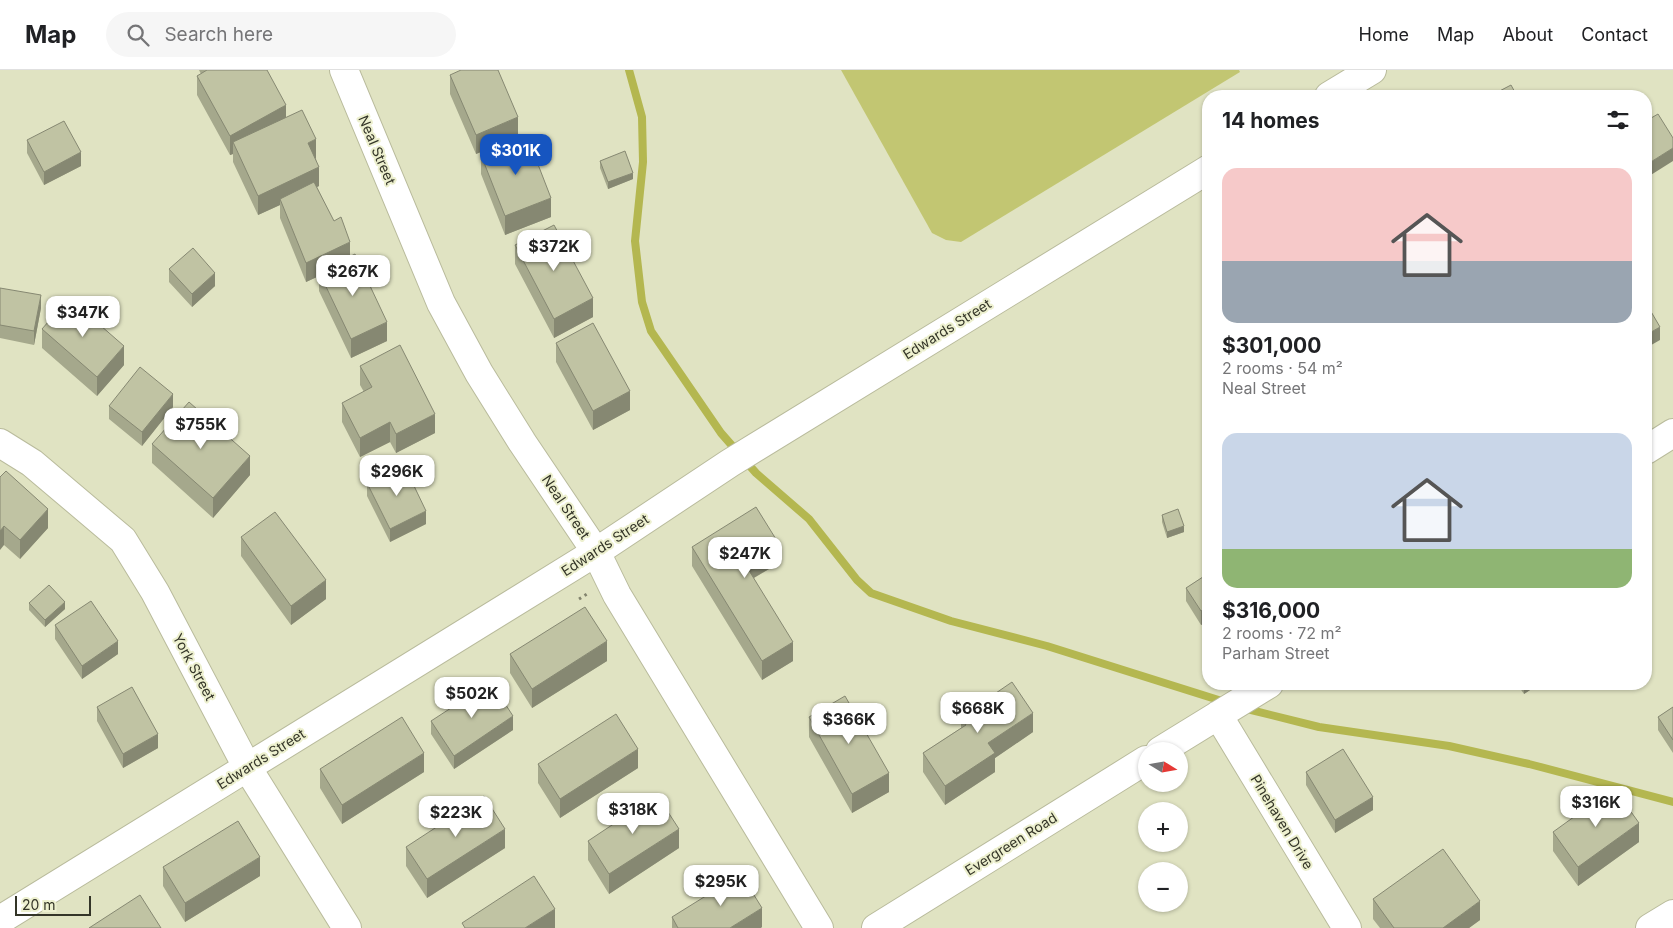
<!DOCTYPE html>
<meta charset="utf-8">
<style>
:root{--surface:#fff;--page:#f6f6f6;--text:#202124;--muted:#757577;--line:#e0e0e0;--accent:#1655c0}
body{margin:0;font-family:Inter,sans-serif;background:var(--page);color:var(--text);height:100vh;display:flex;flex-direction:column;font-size:19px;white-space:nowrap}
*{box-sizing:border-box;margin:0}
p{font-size:16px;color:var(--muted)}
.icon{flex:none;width:28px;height:28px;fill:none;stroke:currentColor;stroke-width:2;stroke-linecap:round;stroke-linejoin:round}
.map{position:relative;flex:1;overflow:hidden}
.side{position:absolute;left:1202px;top:20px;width:450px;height:600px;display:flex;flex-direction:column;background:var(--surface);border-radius:20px;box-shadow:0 1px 4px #0004}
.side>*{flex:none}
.needle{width:32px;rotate:101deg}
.buttons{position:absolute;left:1138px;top:672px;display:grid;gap:10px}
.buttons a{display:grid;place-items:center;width:50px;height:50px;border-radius:50%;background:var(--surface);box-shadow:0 1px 4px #0004;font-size:25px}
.scale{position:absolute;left:15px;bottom:12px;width:76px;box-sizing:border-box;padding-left:5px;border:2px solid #343528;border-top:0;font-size:14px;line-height:18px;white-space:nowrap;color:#343528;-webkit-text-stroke:4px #edf0cf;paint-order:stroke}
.price{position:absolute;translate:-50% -42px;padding:0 11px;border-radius:10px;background:#fff;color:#222;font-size:16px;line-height:32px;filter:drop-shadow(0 1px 2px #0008)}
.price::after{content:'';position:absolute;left:50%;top:30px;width:15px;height:11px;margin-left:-8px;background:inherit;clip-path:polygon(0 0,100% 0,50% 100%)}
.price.selected{background:var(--accent);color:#fff}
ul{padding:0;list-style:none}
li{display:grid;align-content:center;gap:10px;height:265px;padding:0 20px}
li span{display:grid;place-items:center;height:155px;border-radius:15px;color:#555}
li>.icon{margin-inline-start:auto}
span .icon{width:90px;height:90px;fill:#fffc;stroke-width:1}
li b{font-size:21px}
h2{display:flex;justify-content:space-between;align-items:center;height:60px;padding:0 20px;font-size:21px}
header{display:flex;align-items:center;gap:30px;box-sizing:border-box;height:70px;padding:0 25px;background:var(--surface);border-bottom:1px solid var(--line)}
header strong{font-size:24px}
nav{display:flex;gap:28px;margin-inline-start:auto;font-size:18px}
.search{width:350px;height:45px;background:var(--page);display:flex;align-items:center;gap:12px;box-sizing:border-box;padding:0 18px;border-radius:28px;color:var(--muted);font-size:19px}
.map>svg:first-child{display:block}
.green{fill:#c2c672}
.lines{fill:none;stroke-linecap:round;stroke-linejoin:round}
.stream{stroke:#b4b750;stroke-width:8}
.minor-casing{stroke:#b9bb9c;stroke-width:30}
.path{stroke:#82846e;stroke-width:3;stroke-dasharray:2.5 4;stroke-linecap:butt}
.minor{stroke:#fff;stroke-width:28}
.wall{fill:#a5a88c}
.shaded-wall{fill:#868872}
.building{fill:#c0c3a3;stroke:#868872}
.labels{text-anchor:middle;stroke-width:4;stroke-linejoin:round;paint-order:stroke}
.street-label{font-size:14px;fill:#343528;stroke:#edf0cf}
</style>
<header>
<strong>Map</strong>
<div class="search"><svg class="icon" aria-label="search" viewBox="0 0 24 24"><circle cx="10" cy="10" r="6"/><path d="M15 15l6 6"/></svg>Search here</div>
<nav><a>Home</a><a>Map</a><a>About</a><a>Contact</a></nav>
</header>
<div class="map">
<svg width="1673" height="858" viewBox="0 0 1673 858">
<rect width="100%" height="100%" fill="#e0e3c2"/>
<!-- green -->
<path class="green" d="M841 0H1239L1240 2 961 172 946 170 932 163Z"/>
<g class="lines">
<!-- stream -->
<path class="stream" d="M629 0 642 47 643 92 635 171 642 232 651 261 721 363 756 403 809 449 857 510 871 523 951 551 1047 576 1225 632
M1243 638 1319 657 1449 676 1529 694 1673 732"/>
<!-- minor casing -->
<g class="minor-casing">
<path id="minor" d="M344 0 441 233 479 303 522 372 596 482 617 525 819 858
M1329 26 1372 0
M0 373 32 393 123 470 155 522 247 697 347 858
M1646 380 1673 363
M1218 645 1347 858
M1160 681 1269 614
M0 850 596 482 730 393 1209 99
M876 858 1146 690
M1650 858 1673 844"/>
</g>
<!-- path -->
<path class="path" d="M579 529 587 524"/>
<!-- minor -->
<use href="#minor" class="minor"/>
</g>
<!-- wall -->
<path class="wall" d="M199 0H267L286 47 316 88 319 116 317 117 350 187 387 271 351 288 319 221V206L306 212 280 148V135L258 145 233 92V84L230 85 197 25V6L201 4Z
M450 5 518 66 476 84 450 24Z
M27 70 81 96 44 115 27 83Z
M481 85 551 147 505 165 481 104Z
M600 91 633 109 608 119 600 98Z
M515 175 593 247 554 268 515 194Z
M169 199 215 216 192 237 169 212Z
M0 218 41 238 34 275 0 268Z
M42 259 124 295 97 326 42 278Z
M556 273 630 340 593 360 556 292Z
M360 296 435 363 396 383 390 372 360 387 342 352V333L364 322 360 315Z
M109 336 173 337 142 376 109 349Z
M152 374 250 405 213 448 152 393Z
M0 407 48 458 20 489 4 475Z
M367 413 426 454 390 472 367 426Z
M1162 445 1184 462 1167 468 1162 452Z
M241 467 326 529 291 555 241 486Z
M692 477 779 493 754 508 793 591 762 610 692 496Z
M1209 503V550L1201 555 1186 531V518Z
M29 533 65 539 45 557 29 540Z
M55 555 118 584 82 609 55 569Z
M510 584 607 591 532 638 510 603Z
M1517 614H1539L1524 624Z
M97 637 158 678 123 698 97 651Z
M1673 637V683L1658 660V647Z
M809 647 889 722 852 743 809 667Z
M961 647 1033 662 995 688V702L945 735 923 702V683L961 658Z
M431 651 513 660 454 699 431 664Z
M538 694 638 698 560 748 538 713Z
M320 699 424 702 342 754 320 718Z
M1306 702 1373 740 1335 763 1306 715Z
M1553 762 1639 772 1578 816 1553 781Z
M588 771 679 778 609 824 588 790Z
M406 777 505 778 427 828 406 796Z
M163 797 260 806 185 852 163 816Z
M1373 829 1480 850 1469 858H1380L1373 849Z
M672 847 762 857 672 858Z"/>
<!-- shaded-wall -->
<path class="shaded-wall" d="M286 35V54L233 72V84L230 85V66Z
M518 47V66L476 84V65Z
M316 69V88L308 92V73Z
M1673 78V91L1646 108V95Z
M81 82V96L44 115V102Z
M319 97V116L282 134 280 129V135L258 145V126Z
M633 103V109L608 119V112Z
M551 128V147L505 165V146Z
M350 172V192L319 202V206L306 212V193Z
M215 203V216L192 237V224Z
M41 225V238L34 275V261Z
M593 228V247L554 268V249Z
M387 252V271L351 288V269Z
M1660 257V270L1646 278V265Z
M124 276V295L97 326V307Z
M630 321V340L593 360V341Z
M173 324V337L142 376V362Z
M435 344V363L396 383V364Z
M390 352V372L360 387V368Z
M250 386V405L213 448V428Z
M48 439V458L20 489V470Z
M426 441V454L390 472V459Z
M4 456V475L0 480V461Z
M1184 456V462L1167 468V462Z
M779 474V493L745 513V494Z
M326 510V529L291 555V536Z
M65 532V539L45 557V550Z
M1209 536V550L1201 555V541Z
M118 571V584L82 609V596Z
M607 571V591L532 638V619Z
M793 572V591L762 610V591Z
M1524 614H1539L1524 624Z
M1033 643V662L995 688V702L945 735V716L988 673Z
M513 646V660L454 699V686Z
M158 664V678L123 698V684Z
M638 679V698L560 748V729Z
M424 683V702L342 754V735Z
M889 703V722L852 743V724Z
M1373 727V740L1335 763V750Z
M1639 753V772L1578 816V797Z
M505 759V778L427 828V809Z
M679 759V778L609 824V804Z
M260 787V806L185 852V833Z
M1480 831V850L1469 858H1443Z
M762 838V857L761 858H730Z
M555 839V858H525Z"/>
<!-- building -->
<path class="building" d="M207 0H267L286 35 230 66 197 6Z
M461 0H498L518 47 476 65 450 5Z
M1511 15 1517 26H1490Z
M302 40 316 69 308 73 319 97 258 126 233 72Z
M1658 44 1673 68V78L1646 95V51Z
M64 51 81 82 44 102 27 70Z
M527 66 551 128 505 146 481 85Z
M625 81 633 103 608 112 600 91Z
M314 112 334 151 341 147 350 172 306 193 280 129Z
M554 155 593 228 554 249 515 175Z
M193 178 215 203 192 224 169 199Z
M355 184 387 252 351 269 319 202Z
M0 218 41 225 34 261 0 255Z
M69 228 124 276 97 307 42 259Z
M1646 233 1660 257 1646 265Z
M593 253 630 321 593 341 556 273Z
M400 275 435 344 396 364 390 352 360 368 342 333 372 317 360 296Z
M140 297 173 324 142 362 109 336Z
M189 332 250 386 213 428 152 374Z
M404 395 426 441 390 459 367 413Z
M6 401 48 439 20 470 4 456 0 461V407Z
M756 437 779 474 745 494 793 572 762 591 692 477Z
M1178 439 1184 456 1167 462 1162 445Z
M275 442 326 510 291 536 241 467Z
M1209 503V536L1201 541 1186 518Z
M49 515 65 532 45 550 29 533Z
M91 531 118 571 82 596 55 555Z
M585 537 607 571 532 619 510 584Z
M491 612 513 646 454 686 431 651Z
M1012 612 1033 643 988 673 995 683 945 716 923 683 966 655 961 647Z
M132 617 158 664 123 684 97 637Z
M845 626 889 703 852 724 809 647Z
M1673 637V670L1658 647Z
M616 644 638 679 560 729 538 694Z
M402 647 424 683 342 735 320 699Z
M1343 679 1373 727 1335 750 1306 702Z
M1614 718 1639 753 1578 797 1553 762Z
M657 725 679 759 609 804 588 771Z
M484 726 505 759 427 809 406 777Z
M238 751 260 787 185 833 163 797Z
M1443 779 1480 831 1443 858H1394L1373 829Z
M741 804 762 838 730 858H678L672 847Z
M534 806 555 839 525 858H465L462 853Z
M140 825 161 858H89Z"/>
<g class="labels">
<!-- street labels -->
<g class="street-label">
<text transform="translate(377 80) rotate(67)" y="5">Neal Street</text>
<text transform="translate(947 259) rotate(-32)" y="5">Edwards Street</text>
<text transform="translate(566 437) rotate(56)" y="5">Neal Street</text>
<text transform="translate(605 475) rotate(-33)" y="5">Edwards Street</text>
<text transform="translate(194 597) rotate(62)" y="5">York Street</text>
<text transform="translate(261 689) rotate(-32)" y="5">Edwards Street</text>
<text transform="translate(1282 752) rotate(59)" y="5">Pinehaven Drive</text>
<text transform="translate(1011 774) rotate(-32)" y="5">Evergreen Road</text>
</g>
</g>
</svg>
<div class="buttons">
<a><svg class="needle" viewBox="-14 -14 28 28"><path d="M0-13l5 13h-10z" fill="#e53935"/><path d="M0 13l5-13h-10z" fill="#757577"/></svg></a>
<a>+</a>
<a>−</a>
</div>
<div class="scale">20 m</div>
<b class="price selected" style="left:516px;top:106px">$301K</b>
<b class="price" style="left:554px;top:202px">$372K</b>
<b class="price" style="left:353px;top:227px">$267K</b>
<b class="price" style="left:83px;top:268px">$347K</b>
<b class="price" style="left:201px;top:380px">$755K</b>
<b class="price" style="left:397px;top:427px">$296K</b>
<b class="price" style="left:745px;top:509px">$247K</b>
<b class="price" style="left:472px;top:649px">$502K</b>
<b class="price" style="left:978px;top:664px">$668K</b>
<b class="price" style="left:849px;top:675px">$366K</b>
<b class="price" style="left:1596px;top:758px">$316K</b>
<b class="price" style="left:633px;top:765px">$318K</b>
<b class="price" style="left:456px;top:768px">$223K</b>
<b class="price" style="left:721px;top:837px">$295K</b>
<section class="side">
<h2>14 homes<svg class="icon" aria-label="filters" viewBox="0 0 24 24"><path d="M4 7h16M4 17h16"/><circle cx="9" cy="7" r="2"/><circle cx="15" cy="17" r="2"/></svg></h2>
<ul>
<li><span style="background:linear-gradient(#f6c9c9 60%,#9aa5b1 0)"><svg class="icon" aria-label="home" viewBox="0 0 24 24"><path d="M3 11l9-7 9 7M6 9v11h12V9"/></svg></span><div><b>$301,000</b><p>2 rooms · 54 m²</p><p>Neal Street</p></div></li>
<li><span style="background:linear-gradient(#c9d6e8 75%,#8fb573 0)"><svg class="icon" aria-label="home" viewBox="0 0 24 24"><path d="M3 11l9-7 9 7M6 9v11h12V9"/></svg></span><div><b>$316,000</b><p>2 rooms · 72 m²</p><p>Parham Street</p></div></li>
</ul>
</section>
</div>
